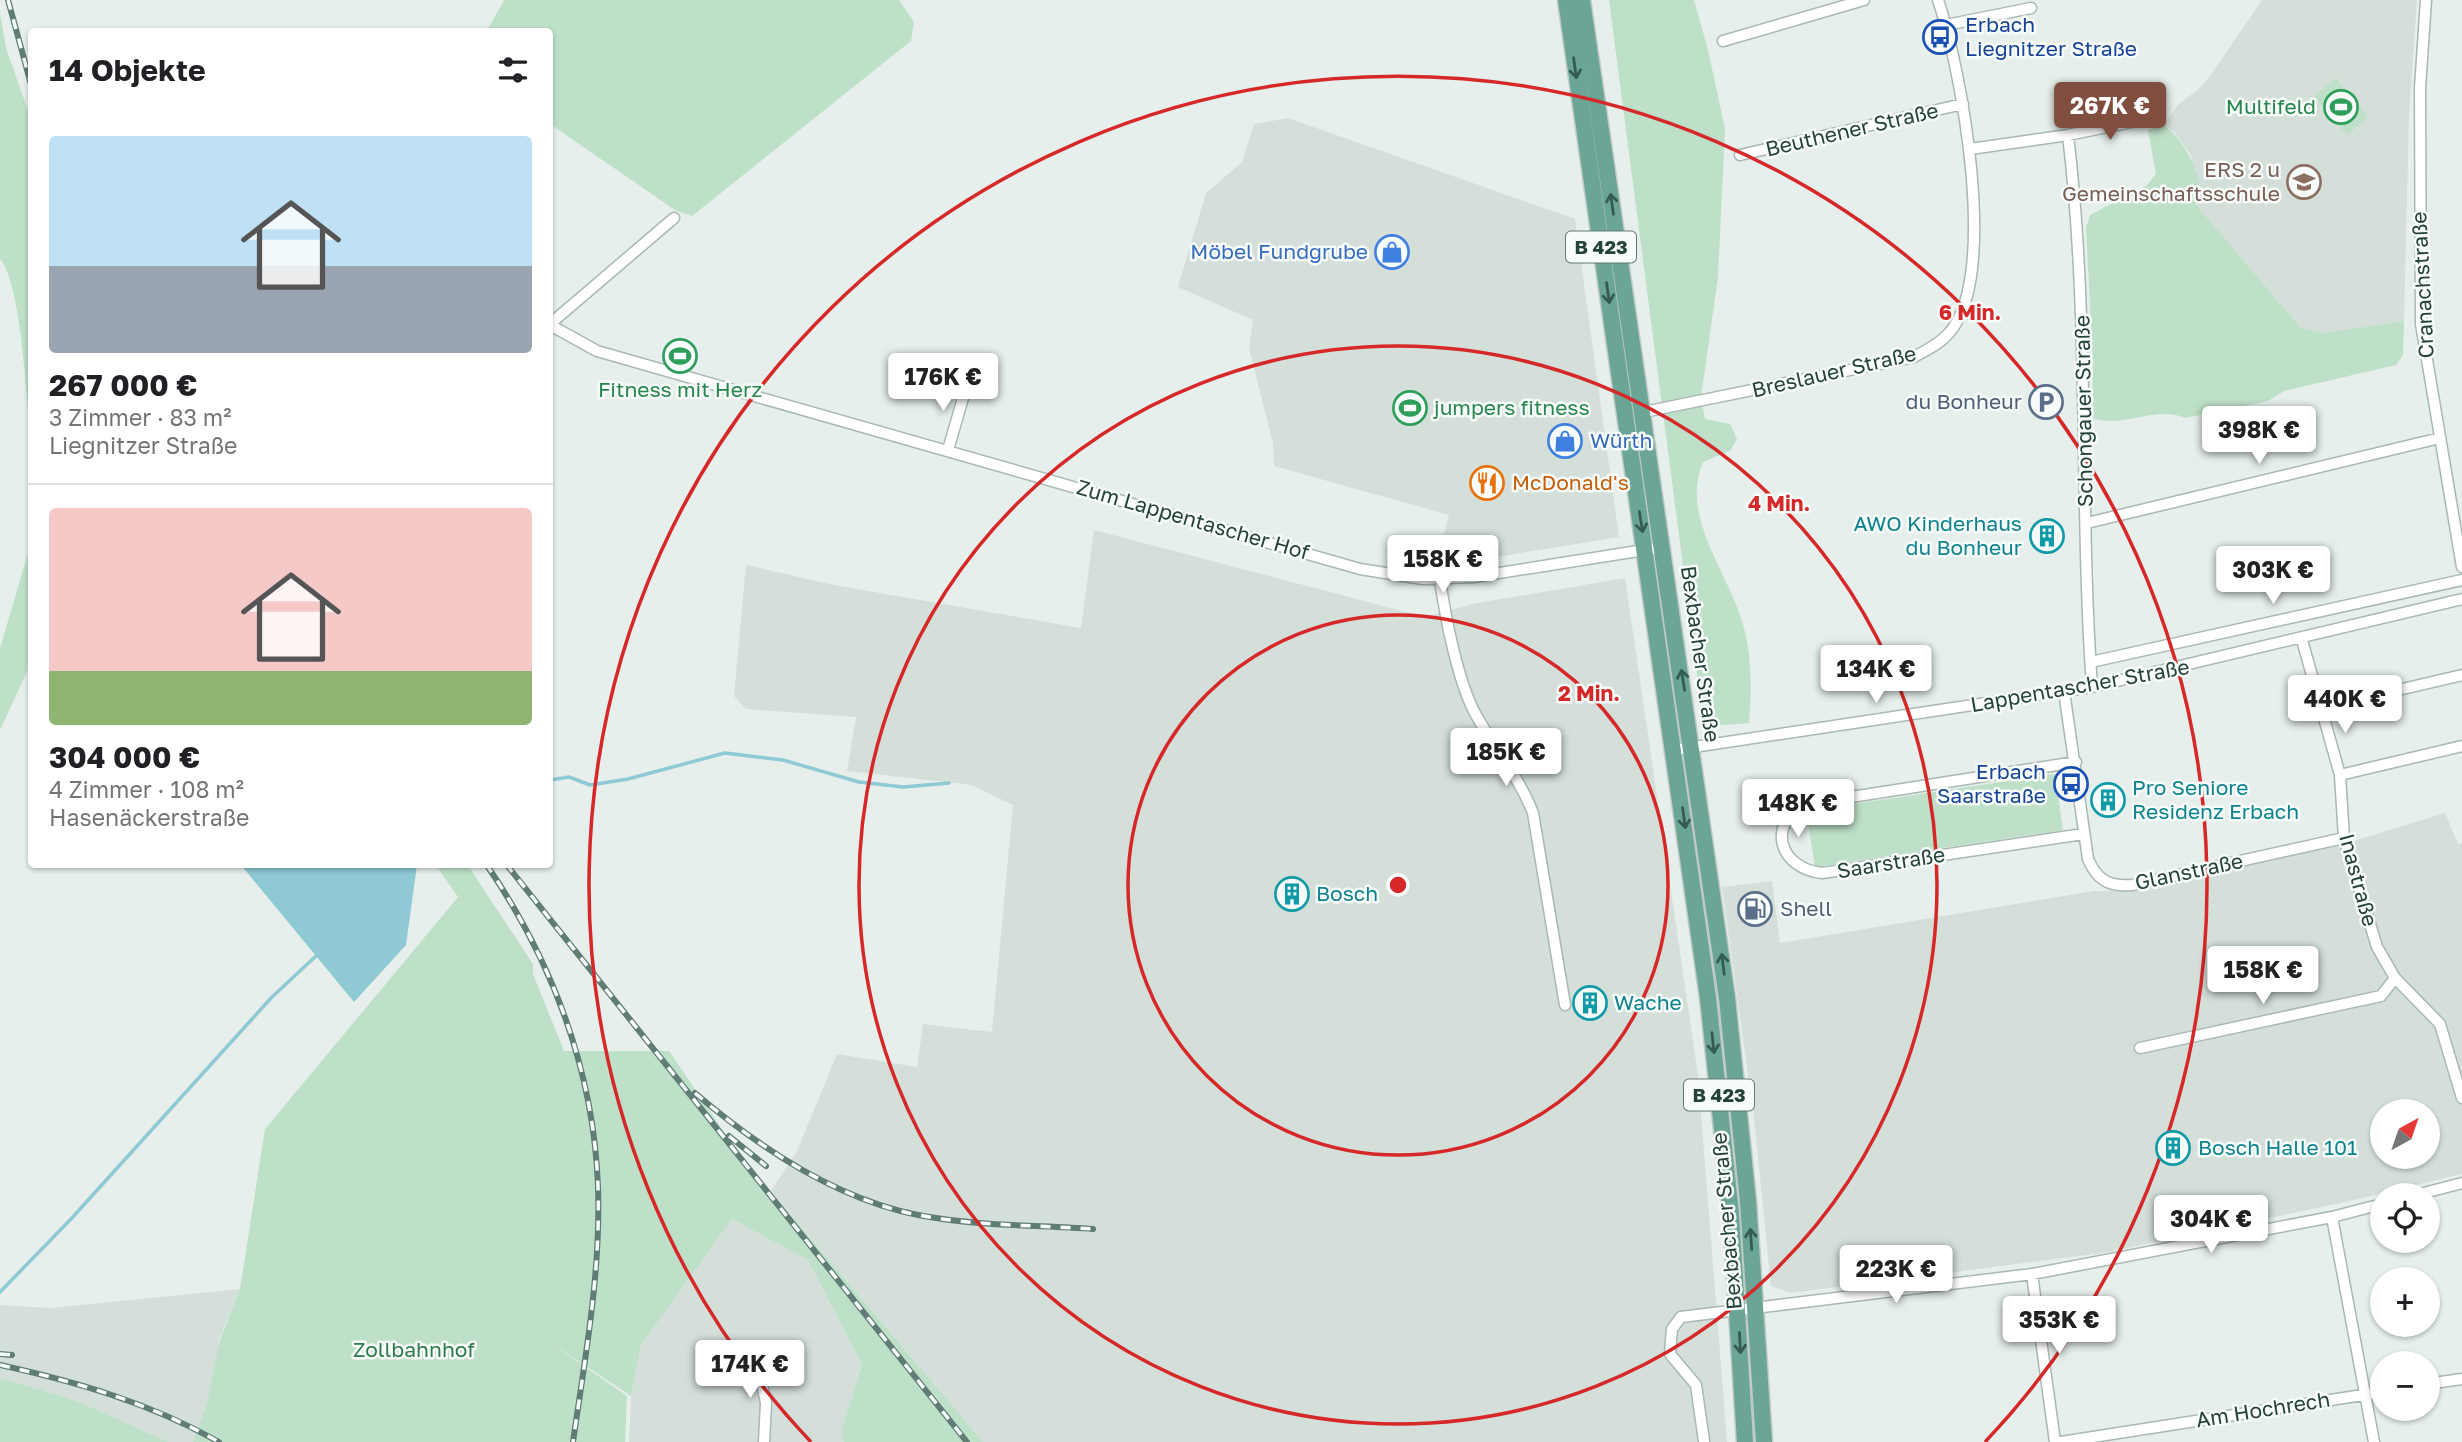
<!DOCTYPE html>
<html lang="de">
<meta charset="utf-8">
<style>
:root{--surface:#fff;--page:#f2f2f2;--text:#202124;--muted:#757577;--line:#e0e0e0;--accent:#7f4e3f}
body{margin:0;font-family:"Golos Text",sans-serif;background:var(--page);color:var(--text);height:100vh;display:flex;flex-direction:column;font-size:26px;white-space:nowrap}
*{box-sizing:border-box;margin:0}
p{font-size:23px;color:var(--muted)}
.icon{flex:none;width:38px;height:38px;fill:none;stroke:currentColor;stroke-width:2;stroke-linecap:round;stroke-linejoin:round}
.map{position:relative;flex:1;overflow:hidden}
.side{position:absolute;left:28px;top:28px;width:525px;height:840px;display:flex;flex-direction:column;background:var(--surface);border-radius:7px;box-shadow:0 2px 5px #0004}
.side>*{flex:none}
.needle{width:46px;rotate:40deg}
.fabs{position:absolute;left:2370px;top:1099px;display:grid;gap:14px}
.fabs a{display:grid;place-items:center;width:70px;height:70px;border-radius:50%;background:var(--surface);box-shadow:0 2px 5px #0004;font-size:35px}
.price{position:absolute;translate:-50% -60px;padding:0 16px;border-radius:7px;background:#fff;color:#222;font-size:23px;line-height:46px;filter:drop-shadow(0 2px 4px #0008)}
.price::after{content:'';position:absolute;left:50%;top:42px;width:21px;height:16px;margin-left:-10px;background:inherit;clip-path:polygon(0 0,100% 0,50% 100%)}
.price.selected{background:var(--accent);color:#fff}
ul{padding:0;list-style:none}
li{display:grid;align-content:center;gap:14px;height:371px;padding:0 21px}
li+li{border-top:2px solid var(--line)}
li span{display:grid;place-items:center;height:217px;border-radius:7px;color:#555}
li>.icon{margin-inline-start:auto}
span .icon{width:126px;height:126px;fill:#fffc;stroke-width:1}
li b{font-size:30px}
h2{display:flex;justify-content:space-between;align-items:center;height:84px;padding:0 21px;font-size:30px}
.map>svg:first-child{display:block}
.built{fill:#d4dfda;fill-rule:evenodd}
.green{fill:#bfe0c8}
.water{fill:#8ec9d4}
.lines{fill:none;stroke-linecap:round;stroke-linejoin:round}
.stream{stroke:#8ec9d4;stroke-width:3.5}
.minor-casing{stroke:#a8b8b2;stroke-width:13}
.primary-casing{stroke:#c2cac8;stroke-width:19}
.minor{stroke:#fff;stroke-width:10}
.primary{stroke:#6aa596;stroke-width:16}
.rail-casing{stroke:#5f7d75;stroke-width:6}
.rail{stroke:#f7fbf9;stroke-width:3.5;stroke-dasharray:10;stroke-linecap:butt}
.oneway{stroke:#365b51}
.ring{fill:none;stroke:#d62828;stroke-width:3.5}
.labels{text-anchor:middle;stroke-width:5;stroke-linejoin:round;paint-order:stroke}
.shield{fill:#f7fbf9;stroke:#637a73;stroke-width:2}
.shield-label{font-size:19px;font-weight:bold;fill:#24423a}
.transit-label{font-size:21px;fill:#164399;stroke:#f7fbf9;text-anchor:start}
.leisure-label{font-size:21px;fill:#27864d;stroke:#f7fbf9;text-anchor:end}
.street-label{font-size:21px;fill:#24423a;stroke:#f7fbf9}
.education-label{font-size:21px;fill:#785e54;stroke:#f7fbf9;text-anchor:end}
.shop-label{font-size:21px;fill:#366cbe;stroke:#f7fbf9;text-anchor:end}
.service-label{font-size:21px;fill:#4e5e75;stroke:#f7fbf9;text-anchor:end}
.food-label{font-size:21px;fill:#c56008;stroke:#f7fbf9;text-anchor:start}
.culture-label{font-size:21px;fill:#0d838f;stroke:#f7fbf9;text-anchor:start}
.park-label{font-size:21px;fill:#2d7a4b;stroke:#f7fbf9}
.centre{fill:#d62828;stroke:#f7fbf9;stroke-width:3.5}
.ring-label{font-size:21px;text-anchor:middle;font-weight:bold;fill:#d62828;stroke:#f7fbf9;stroke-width:5;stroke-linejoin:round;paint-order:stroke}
</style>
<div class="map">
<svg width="2462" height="1442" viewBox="0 0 2462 1442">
<rect width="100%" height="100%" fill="#e6efeb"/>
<!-- built -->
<path class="built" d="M2262 0H2417L2409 114 2404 321 2323 333 2302 329 2194 204 2191 155 2175 133 2164 125 2178 105 2201 87 2212 73Z
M1288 118 1575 219 1619 537 1436 567 1449 515 1274 466 1273 443 1249 348 1253 320 1178 287 1206 193 1242 162 1254 124Z
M1094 530 1425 617 1472 604 1625 578 1698 1075 1727 1442H983L771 1191 797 1151 837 1054 917 1067 923 1024 992 1032 1013 805 972 785 847 771 856 717 746 709 734 696 746 565 834 585 1081 628Z
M2445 813 2458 844 2462 843V1174L2346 1202 2103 1253 1790 1293 1771 1286 1754 1118 1722 887 1772 881 1780 943 2094 891H2120L2160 885 2357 840ZM2382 1111H2427V1157H2382Z
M732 1219 808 1260 862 1365 841 1432 844 1442H629L631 1396 641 1345Z
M240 1289 219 1340 213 1401 194 1442H169L75 1400 0 1378V1305L50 1308Z"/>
<!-- green -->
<path class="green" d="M504 0H899L914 22 911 41 692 216 675 210 550 124V32L487 31Z
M1609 0H1694L1708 50 1725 129 1718 277 1701 397 1705 419 1730 424 1737 439 1731 450 1703 462C1680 516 1727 571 1742 621 1752 654 1752 689 1749 723L1712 726 1703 719Z
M0 13 6 48 31 119V446C27 408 22 284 0 259Z
M2336 78 2368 117 2347 135 2314 96Z
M2164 125C2187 143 2194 165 2202 191L2195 204 2301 328 2323 333 2404 321 2403 355 2396 365 2284 391 2268 401 2185 418C2156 405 2122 429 2092 418L2093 364 2086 227 2090 215 2147 185 2156 174 2148 130Z
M31 543V663L0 730V648Z
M2055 774 2063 830 1815 867 1806 811Z
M435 864 467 865 471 870 533 964V974L564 1051H669L736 1150 983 1442H844L841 1432 862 1365 808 1260 732 1219 641 1345 631 1396 548 1341 627 1396 625 1442H193L207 1404 220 1340 240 1289 265 1129 458 897Z
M0 1378 75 1400 169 1442H0Z"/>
<!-- water -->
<path class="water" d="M241 865H417L406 945 354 1002Z"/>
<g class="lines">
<!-- stream -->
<path class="stream" d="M550 780 569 777 590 785 628 779 725 753 783 760 859 782 903 787 949 783
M0 1292 71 1219 271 998 316 956"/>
<!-- minor casing -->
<g class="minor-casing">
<path id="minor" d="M2426 0 2420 88 2421 324 2462 567
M1946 25 2031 8
M1723 41 1864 0
M2068 135C2090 319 2079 503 2092 687
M1970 149 2068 135 2146 119
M1740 155 1963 104
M550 324 674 218
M550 325 597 351 1360 569 1423 579 1474 577 1663 547
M1639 413 1914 357C1926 350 1940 344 1949 333 2000 276 1961 68 1938 0
M948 450 967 384
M2087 523 2440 438
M1440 579C1445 616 1458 683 1476 715 1495 749 1519 777 1533 813L1565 1005
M2302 640 2340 775 2344 838 2377 947 2395 978 2440 1024 2462 1098
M2091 662 2462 580
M2064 691 2088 859C2097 880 2109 887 2132 885L2344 838
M2321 708 2462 675
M1674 750 2092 687 2462 599
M2076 762 1806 804C1765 824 1780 869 1822 873L2083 834
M2340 775 2462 746
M2140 1048 2381 996 2395 978
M2416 1195 2462 1183
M2332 1217 2374 1442
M2032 1274 2055 1442
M756 1356 766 1403 764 1442
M2427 1384 2462 1379
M1704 1441 1696 1385 1670 1354 1672 1329 1681 1317 2032 1274 2332 1217 2382 1204
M2061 1442 2382 1392"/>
</g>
<!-- primary casing -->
<g class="primary-casing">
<path id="primary" d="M1566 0 1708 998 1731 1214 1745 1442
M1582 0 1727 998 1748 1201 1764 1442"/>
</g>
<!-- minor -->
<use href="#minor" class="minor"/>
<!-- primary -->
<use href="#primary" class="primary"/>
<!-- rail casing -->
<g class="rail-casing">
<path id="rail" d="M8 0 32 88
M486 864C552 960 594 1071 598 1187 601 1272 585 1358 573 1442
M506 864 967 1442
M695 1093C757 1146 836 1199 918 1215 975 1226 1035 1225 1093 1229
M729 1136 766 1166
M0 1354 12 1355
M0 1365C77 1382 150 1403 219 1442"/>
</g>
<!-- rail -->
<use href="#rail" class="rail"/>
</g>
<!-- one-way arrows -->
<defs><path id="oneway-shaft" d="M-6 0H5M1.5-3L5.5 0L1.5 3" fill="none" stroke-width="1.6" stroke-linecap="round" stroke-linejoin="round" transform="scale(1.75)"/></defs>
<g class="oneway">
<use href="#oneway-shaft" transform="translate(1575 68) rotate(82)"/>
<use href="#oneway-shaft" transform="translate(1612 204) rotate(-98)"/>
<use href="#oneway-shaft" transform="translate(1608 293) rotate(82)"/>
<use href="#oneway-shaft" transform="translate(1641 522) rotate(81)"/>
<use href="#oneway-shaft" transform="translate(1683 680) rotate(-99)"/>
<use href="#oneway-shaft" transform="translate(1684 818) rotate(82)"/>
<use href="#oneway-shaft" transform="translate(1723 964) rotate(-97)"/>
<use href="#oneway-shaft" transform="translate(1713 1043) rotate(84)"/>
<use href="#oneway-shaft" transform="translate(1751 1239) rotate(-94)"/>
<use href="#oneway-shaft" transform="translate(1740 1343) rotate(87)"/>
</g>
<!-- distance rings -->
<g class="ring">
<circle cx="1398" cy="885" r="270"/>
<circle cx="1398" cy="885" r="539"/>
<path d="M811 1442A809 809 0 1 1 1985 1442"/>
</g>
<!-- icons -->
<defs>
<g id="bus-ring" transform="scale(1.75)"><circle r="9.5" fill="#f7fbf9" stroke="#1a4fb4" stroke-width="1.5"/><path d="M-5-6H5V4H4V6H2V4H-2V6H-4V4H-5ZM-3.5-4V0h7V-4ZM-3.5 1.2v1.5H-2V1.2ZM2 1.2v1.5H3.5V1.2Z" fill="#1a4fb4"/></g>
<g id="stadium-ring" transform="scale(1.75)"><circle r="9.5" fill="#f7fbf9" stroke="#2e9e5b" stroke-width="1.5"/><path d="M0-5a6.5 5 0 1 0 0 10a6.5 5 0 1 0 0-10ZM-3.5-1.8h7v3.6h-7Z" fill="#2e9e5b"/></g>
<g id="school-ring" transform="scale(1.75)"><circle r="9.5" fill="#f7fbf9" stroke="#8d6e63" stroke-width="1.5"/><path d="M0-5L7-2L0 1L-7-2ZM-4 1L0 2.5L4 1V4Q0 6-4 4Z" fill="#8d6e63"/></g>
<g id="shop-ring" transform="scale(1.75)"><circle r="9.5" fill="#f7fbf9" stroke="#3f7fe0" stroke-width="1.5"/><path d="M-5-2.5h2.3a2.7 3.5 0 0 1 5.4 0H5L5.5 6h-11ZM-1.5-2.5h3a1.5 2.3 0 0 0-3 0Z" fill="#3f7fe0"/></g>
<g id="parking-ring" transform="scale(1.75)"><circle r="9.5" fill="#f7fbf9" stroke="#5c6f8a" stroke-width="1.5"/><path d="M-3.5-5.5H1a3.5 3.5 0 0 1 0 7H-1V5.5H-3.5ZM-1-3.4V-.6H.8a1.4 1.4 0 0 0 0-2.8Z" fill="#5c6f8a"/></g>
<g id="restaurant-ring" transform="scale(1.75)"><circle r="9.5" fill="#f7fbf9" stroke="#e8710a" stroke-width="1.5"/><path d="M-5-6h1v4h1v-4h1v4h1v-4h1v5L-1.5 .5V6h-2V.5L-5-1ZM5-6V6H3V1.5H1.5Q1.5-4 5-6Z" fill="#e8710a"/></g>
<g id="building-ring" transform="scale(1.75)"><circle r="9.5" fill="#f7fbf9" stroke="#0f9aa8" stroke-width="1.5"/><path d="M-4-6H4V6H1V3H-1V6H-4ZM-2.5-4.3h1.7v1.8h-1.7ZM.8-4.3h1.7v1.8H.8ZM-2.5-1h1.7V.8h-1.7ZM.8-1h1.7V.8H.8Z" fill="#0f9aa8"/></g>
<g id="fuel-ring" transform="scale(1.75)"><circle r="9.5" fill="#f7fbf9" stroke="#5c6f8a" stroke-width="1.5"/><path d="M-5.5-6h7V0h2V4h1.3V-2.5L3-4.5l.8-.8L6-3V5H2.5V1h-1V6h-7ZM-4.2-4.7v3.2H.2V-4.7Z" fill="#5c6f8a"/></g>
</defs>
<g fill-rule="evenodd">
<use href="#bus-ring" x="1940" y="37"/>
<use href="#stadium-ring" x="2341" y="107"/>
<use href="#school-ring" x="2304" y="182"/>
<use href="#shop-ring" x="1392" y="252"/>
<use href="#stadium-ring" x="680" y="356"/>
<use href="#parking-ring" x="2046" y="402"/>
<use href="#stadium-ring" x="1410" y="408"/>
<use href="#shop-ring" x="1565" y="441"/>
<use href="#restaurant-ring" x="1487" y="483"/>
<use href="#building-ring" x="2047" y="536"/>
<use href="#bus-ring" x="2071" y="784"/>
<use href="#building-ring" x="2108" y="800"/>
<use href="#building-ring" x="1292" y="894"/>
<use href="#fuel-ring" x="1755" y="909"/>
<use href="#building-ring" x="1590" y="1003"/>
<use href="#building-ring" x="2173" y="1148"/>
</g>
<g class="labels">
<!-- shield labels -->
<g class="shield">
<rect x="1566" y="231.5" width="70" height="31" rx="5"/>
<rect x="1684" y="1079.5" width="70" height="31" rx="5"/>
</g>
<g class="shield-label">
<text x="1601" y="254">B 423</text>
<text x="1719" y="1102">B 423</text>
</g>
<!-- transit labels -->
<g class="transit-label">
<text x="1965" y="32">Erbach<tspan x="1965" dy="24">Liegnitzer Straße</tspan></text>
<text x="2046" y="779" text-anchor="end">Erbach<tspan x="2046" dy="24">Saarstraße</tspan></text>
</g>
<!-- leisure labels -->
<g class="leisure-label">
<text x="2316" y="114">Multifeld</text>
<text x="680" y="397" text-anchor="middle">Fitness mit Herz</text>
<text x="1434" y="415" text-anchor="start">jumpers fitness</text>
</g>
<!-- street labels -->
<g class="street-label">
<text transform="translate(1852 130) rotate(-13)" y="7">Beuthener Straße</text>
<text transform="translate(2423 285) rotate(-93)" y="7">Cranachstraße</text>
<text transform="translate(1834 372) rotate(-13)" y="7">Breslauer Straße</text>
<text transform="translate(2084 411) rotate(-91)" y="7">Schongauer Straße</text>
<text transform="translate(1193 520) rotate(16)" y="7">Zum Lappentascher Hof</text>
<text transform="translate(1700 654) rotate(82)" y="7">Bexbacher Straße</text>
<text transform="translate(2080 686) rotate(-10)" y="7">Lappentascher Straße</text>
<text transform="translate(1891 863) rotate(-9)" y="7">Saarstraße</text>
<text transform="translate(2189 872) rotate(-12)" y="7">Glanstraße</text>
<text transform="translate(2358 880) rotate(75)" y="7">Inastraße</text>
<text transform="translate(1727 1221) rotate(-95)" y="7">Bexbacher Straße</text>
<text transform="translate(2263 1410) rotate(-9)" y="7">Am Hochrech</text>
</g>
<!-- education labels -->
<g class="education-label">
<text x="2280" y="177">ERS 2 u<tspan x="2280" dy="24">Gemeinschaftsschule</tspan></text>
</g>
<!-- shop labels -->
<g class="shop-label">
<text x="1368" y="259">Möbel Fundgrube</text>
<text x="1590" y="448" text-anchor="start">Würth</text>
</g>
<!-- service labels -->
<g class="service-label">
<text x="2022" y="409">du Bonheur</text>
<text x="1780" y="916" text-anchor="start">Shell</text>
</g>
<!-- food labels -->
<g class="food-label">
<text x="1512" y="490">McDonald's</text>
</g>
<!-- culture labels -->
<g class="culture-label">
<text x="2022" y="531" text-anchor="end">AWO Kinderhaus<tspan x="2022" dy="24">du Bonheur</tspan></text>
<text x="2132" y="795">Pro Seniore<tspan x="2132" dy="24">Residenz Erbach</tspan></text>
<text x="1316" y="901">Bosch</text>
<text x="1614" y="1010">Wache</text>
<text x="2198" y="1155">Bosch Halle 101</text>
</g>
<!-- park labels -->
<g class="park-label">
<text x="414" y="1357">Zollbahnhof</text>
</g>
</g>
<circle cx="1398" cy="885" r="10" class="centre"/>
<g class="ring-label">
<text x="1970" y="320">6 Min.</text>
<text x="1779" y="511">4 Min.</text>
<text x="1589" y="701">2 Min.</text>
</g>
</svg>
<div class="fabs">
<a><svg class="needle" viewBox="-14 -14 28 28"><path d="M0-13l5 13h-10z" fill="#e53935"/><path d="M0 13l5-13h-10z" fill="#757577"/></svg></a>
<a><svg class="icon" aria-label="locate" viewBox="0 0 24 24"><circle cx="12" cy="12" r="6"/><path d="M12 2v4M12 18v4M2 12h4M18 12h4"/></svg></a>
<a>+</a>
<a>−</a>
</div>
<b class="price selected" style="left:2110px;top:142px">267K €</b>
<b class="price" style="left:943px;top:413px">176K €</b>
<b class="price" style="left:2259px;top:466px">398K €</b>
<b class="price" style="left:1443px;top:595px">158K €</b>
<b class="price" style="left:2273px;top:606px">303K €</b>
<b class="price" style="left:1876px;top:705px">134K €</b>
<b class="price" style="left:2345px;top:735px">440K €</b>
<b class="price" style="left:1506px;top:788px">185K €</b>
<b class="price" style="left:1798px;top:839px">148K €</b>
<b class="price" style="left:2263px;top:1006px">158K €</b>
<b class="price" style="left:2211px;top:1255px">304K €</b>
<b class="price" style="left:1896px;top:1305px">223K €</b>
<b class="price" style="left:2059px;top:1356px">353K €</b>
<b class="price" style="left:750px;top:1400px">174K €</b>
<section class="side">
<h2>14 Objekte<svg class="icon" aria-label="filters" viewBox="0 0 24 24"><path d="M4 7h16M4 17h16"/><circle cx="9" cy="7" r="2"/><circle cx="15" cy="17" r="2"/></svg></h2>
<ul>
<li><span style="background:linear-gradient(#bfe0f5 60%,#9aa5b1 0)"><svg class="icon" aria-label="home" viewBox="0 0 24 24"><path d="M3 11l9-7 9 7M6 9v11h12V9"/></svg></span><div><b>267 000 €</b><p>3 Zimmer · 83 m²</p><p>Liegnitzer Straße</p></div></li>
<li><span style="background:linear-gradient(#f6c9c9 75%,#8fb573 0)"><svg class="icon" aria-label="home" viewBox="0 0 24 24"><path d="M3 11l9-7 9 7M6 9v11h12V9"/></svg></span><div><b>304 000 €</b><p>4 Zimmer · 108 m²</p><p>Hasenäckerstraße</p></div></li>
</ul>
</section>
</div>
